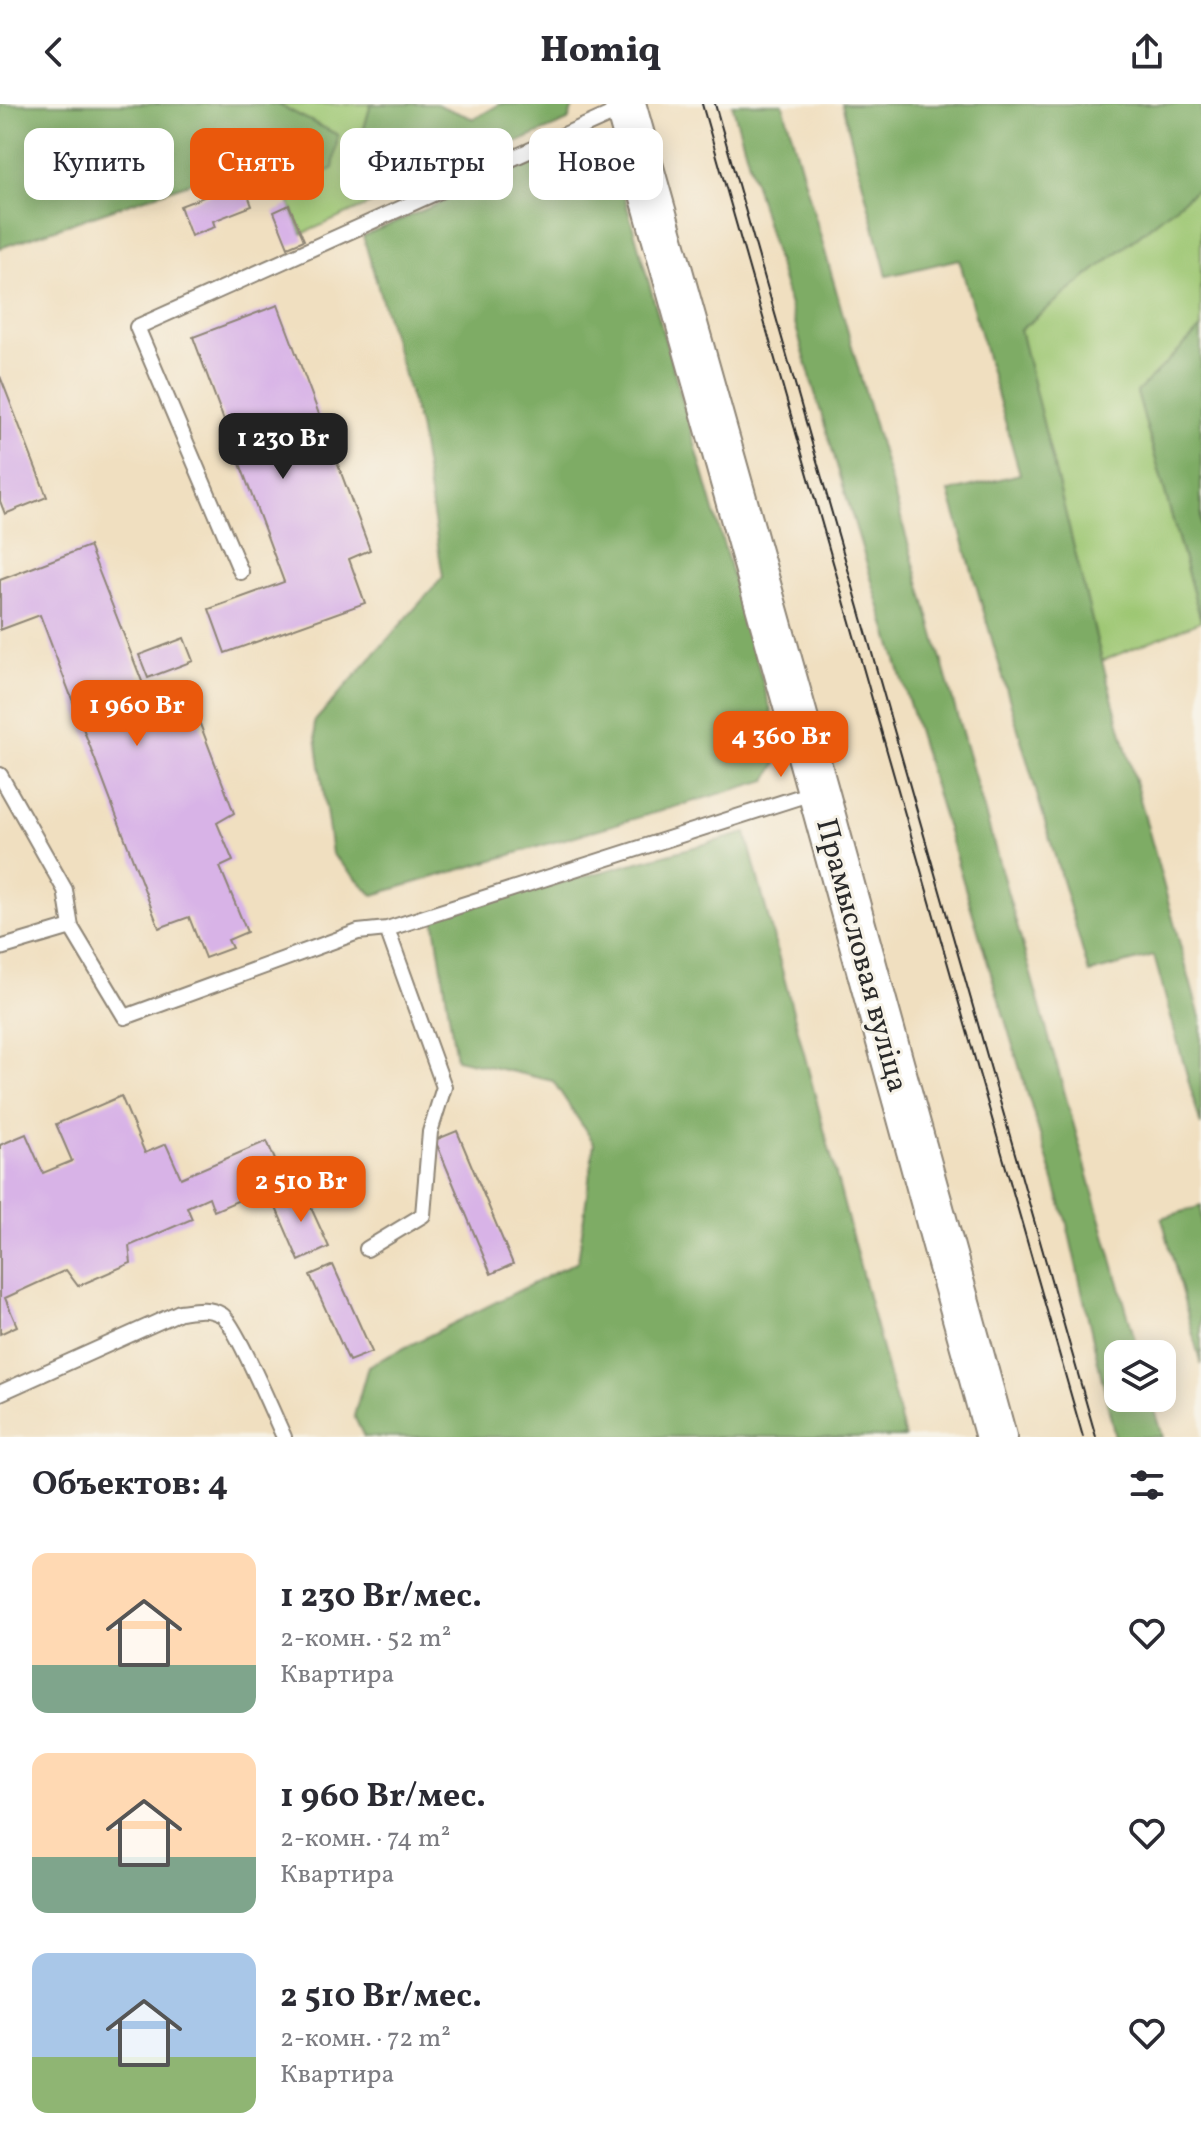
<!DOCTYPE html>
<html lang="ru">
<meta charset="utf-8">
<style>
:root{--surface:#fff;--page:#f7f7f7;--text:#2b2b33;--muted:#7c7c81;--accent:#ea580c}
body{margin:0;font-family:Vollkorn,serif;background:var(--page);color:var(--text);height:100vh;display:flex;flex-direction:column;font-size:30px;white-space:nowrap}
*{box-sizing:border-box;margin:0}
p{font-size:26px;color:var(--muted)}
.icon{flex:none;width:44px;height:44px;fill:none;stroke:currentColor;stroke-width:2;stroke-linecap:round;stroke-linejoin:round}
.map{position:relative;height:1333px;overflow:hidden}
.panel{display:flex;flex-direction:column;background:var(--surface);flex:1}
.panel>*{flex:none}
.guide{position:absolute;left:24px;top:24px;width:800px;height:72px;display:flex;gap:16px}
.fabs{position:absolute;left:1104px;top:1236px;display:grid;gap:16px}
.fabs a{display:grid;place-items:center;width:72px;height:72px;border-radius:16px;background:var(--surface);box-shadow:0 4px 20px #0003;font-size:40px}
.price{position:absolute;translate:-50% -68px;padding:0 18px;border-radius:16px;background:var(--accent);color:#fff;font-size:26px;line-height:52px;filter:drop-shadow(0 2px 4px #0008)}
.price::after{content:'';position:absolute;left:50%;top:48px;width:24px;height:18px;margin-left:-12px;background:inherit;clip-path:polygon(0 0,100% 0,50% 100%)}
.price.on{background:#222;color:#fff}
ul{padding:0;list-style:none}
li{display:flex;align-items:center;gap:24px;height:200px;padding:0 32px}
li span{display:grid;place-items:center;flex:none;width:224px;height:160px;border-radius:16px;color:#555}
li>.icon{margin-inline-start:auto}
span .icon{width:96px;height:96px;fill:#fffc;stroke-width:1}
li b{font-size:34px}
h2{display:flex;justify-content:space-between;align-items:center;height:96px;padding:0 32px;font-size:34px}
.pill{padding:0 28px;border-radius:16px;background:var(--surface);box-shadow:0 4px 20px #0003;font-size:28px;line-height:72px}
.pill.on{background:var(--accent);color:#fff}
header{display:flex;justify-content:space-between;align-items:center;height:104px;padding:0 32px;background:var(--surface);font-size:36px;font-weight:800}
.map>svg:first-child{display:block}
.green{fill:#9ec773;stroke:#64794f;stroke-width:2}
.forest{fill:#7eac65;stroke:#546c48;stroke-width:2}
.building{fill:#d8b3e7}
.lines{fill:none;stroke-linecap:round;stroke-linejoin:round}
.service-casing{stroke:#8e8576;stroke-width:18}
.secondary-casing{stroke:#8e8576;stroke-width:44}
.service{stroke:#fff;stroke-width:14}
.secondary{stroke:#fff;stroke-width:40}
.tram{stroke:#2b2b2b;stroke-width:2}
.labels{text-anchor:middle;stroke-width:6;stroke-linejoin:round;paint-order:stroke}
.street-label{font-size:30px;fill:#2b2b2b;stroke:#f7f3e8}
</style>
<header><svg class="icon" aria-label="back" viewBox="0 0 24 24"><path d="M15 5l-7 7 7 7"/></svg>Homiq<svg class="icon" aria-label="share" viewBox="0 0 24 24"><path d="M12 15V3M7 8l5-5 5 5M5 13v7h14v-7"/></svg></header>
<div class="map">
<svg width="1201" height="1333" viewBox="0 0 1201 1333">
<rect width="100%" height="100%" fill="#f7f3e8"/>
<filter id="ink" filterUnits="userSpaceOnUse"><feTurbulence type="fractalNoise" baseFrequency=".0125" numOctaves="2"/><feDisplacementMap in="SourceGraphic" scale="16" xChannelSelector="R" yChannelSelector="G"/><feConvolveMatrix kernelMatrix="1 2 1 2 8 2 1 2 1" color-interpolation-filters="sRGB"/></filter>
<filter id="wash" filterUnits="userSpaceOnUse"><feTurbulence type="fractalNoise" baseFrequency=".006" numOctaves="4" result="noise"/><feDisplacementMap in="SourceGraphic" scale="32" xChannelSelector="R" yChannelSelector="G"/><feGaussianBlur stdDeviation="1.8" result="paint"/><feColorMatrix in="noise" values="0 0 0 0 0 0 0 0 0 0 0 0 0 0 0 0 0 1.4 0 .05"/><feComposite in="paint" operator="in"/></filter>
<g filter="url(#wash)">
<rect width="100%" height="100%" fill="#f0dfc0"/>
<!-- green -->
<path class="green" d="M277 0H371L352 67 370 100 302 130 270 51 290 52 338 31Z
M1201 82V224L1137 289 1201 517 1102 557 1020 226Z"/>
<!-- forest -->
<path class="forest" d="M0 0H277L338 31 333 65 308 74 290 52 270 51 0 144Z
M371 0H436L474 15 500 0H574L568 17 370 100 352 67Z
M732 0H783L1139 1250H1118V1294H1151L1162 1333H1115L1067 1120 815 289Z
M842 0H1201V82L1020 226 1102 557 1201 917V1022L1154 852 1089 869 949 388 1020 370 959 155 887 172Z
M568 44H597L617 67 783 649 767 676 373 791 332 750 314 618 443 473 419 322 363 132Z
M1201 224V516L1137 288Z
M746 729 905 1333H364L354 1312 368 1262 578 1157 594 1039 553 977 456 955 434 813Z
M1201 1102V1261L1162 1114Z"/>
<g id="blocks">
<!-- building -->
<path class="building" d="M243 78 252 102 213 117 215 123 191 132 180 102Z
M289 101 304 136 288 143 274 108Z
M278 201 370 446 349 455 365 499 225 549 209 505 284 478 193 233Z
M0 272 47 393 5 410 0 397Z
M89 442 143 580 150 601 187 586 234 709 217 719 233 757 220 763 247 828 228 836 232 844 205 854 189 813 159 824 40 511 0 526V476Z
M184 534 193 557 148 574 139 551Z
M121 992 145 1049 166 1040 181 1074 267 1037 284 1077 214 1107 209 1093 187 1103 192 1115 129 1142 131 1159 78 1182 66 1166 5 1194 17 1222 0 1230V1041L26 1030 43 1069 72 1057 56 1020Z
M457 1027 513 1160 491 1170 435 1036Z
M302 1084 329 1143 299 1157 273 1097Z
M333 1161 372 1248 349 1257 310 1171Z"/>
</g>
</g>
<g filter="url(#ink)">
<use href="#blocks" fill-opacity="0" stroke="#8e8576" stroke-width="2"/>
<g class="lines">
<!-- service casing -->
<g class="service-casing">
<path id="service" d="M241 468 137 223 622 5
M0 671 65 786 71 823 125 913 358 828 387 825 818 687
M0 844 71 823
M367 1145 423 1111 430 1028 444 983 387 825
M0 1289 180 1208C195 1206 208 1203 222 1211 235 1219 275 1314 284 1333"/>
</g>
<!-- secondary casing -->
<g class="secondary-casing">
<path id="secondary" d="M625 0 818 687 996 1333"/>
</g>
<!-- service -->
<use href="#service" class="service"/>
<!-- secondary -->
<use href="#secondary" class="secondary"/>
<!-- tram -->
<path class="tram" d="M702 0 1083 1333
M715 0 1096 1333"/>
</g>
</g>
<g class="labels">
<!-- street labels -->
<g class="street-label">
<text transform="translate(863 851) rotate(75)" y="10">Прамысловая вуліца</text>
</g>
</g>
</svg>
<div class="fabs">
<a><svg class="icon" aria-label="layers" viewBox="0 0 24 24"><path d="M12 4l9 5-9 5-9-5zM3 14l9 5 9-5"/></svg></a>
</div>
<b class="price on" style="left:283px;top:377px">1 230 Br</b>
<b class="price" style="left:137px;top:644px">1 960 Br</b>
<b class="price" style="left:781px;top:675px">4 360 Br</b>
<b class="price" style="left:301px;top:1120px">2 510 Br</b>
<div class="guide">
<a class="pill">Купить</a>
<a class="pill on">Снять</a>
<a class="pill">Фильтры</a>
<a class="pill">Новое</a>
</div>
</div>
<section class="panel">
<h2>Объектов: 4<svg class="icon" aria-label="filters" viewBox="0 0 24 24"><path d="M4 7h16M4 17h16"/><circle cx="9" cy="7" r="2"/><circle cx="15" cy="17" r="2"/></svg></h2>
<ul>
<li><span style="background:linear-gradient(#ffd9b3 70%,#7fa58c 0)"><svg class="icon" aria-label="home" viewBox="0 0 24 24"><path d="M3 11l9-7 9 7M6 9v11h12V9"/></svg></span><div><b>1 230 Br/мес.</b><p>2-комн. · 52 m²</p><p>Квартира</p></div><svg class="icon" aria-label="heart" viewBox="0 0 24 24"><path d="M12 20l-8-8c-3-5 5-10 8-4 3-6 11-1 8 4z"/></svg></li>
<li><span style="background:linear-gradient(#ffd9b3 65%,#7fa58c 0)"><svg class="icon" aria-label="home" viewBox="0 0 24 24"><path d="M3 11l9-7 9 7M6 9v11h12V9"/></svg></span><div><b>1 960 Br/мес.</b><p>2-комн. · 74 m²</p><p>Квартира</p></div><svg class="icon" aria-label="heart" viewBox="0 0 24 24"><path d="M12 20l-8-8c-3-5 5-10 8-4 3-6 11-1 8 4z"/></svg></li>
<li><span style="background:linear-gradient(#a9c7e8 65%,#8fb573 0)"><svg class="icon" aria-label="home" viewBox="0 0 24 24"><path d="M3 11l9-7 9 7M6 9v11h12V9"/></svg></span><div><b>2 510 Br/мес.</b><p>2-комн. · 72 m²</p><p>Квартира</p></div><svg class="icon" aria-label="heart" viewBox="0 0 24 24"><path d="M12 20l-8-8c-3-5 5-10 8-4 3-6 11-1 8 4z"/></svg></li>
</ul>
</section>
